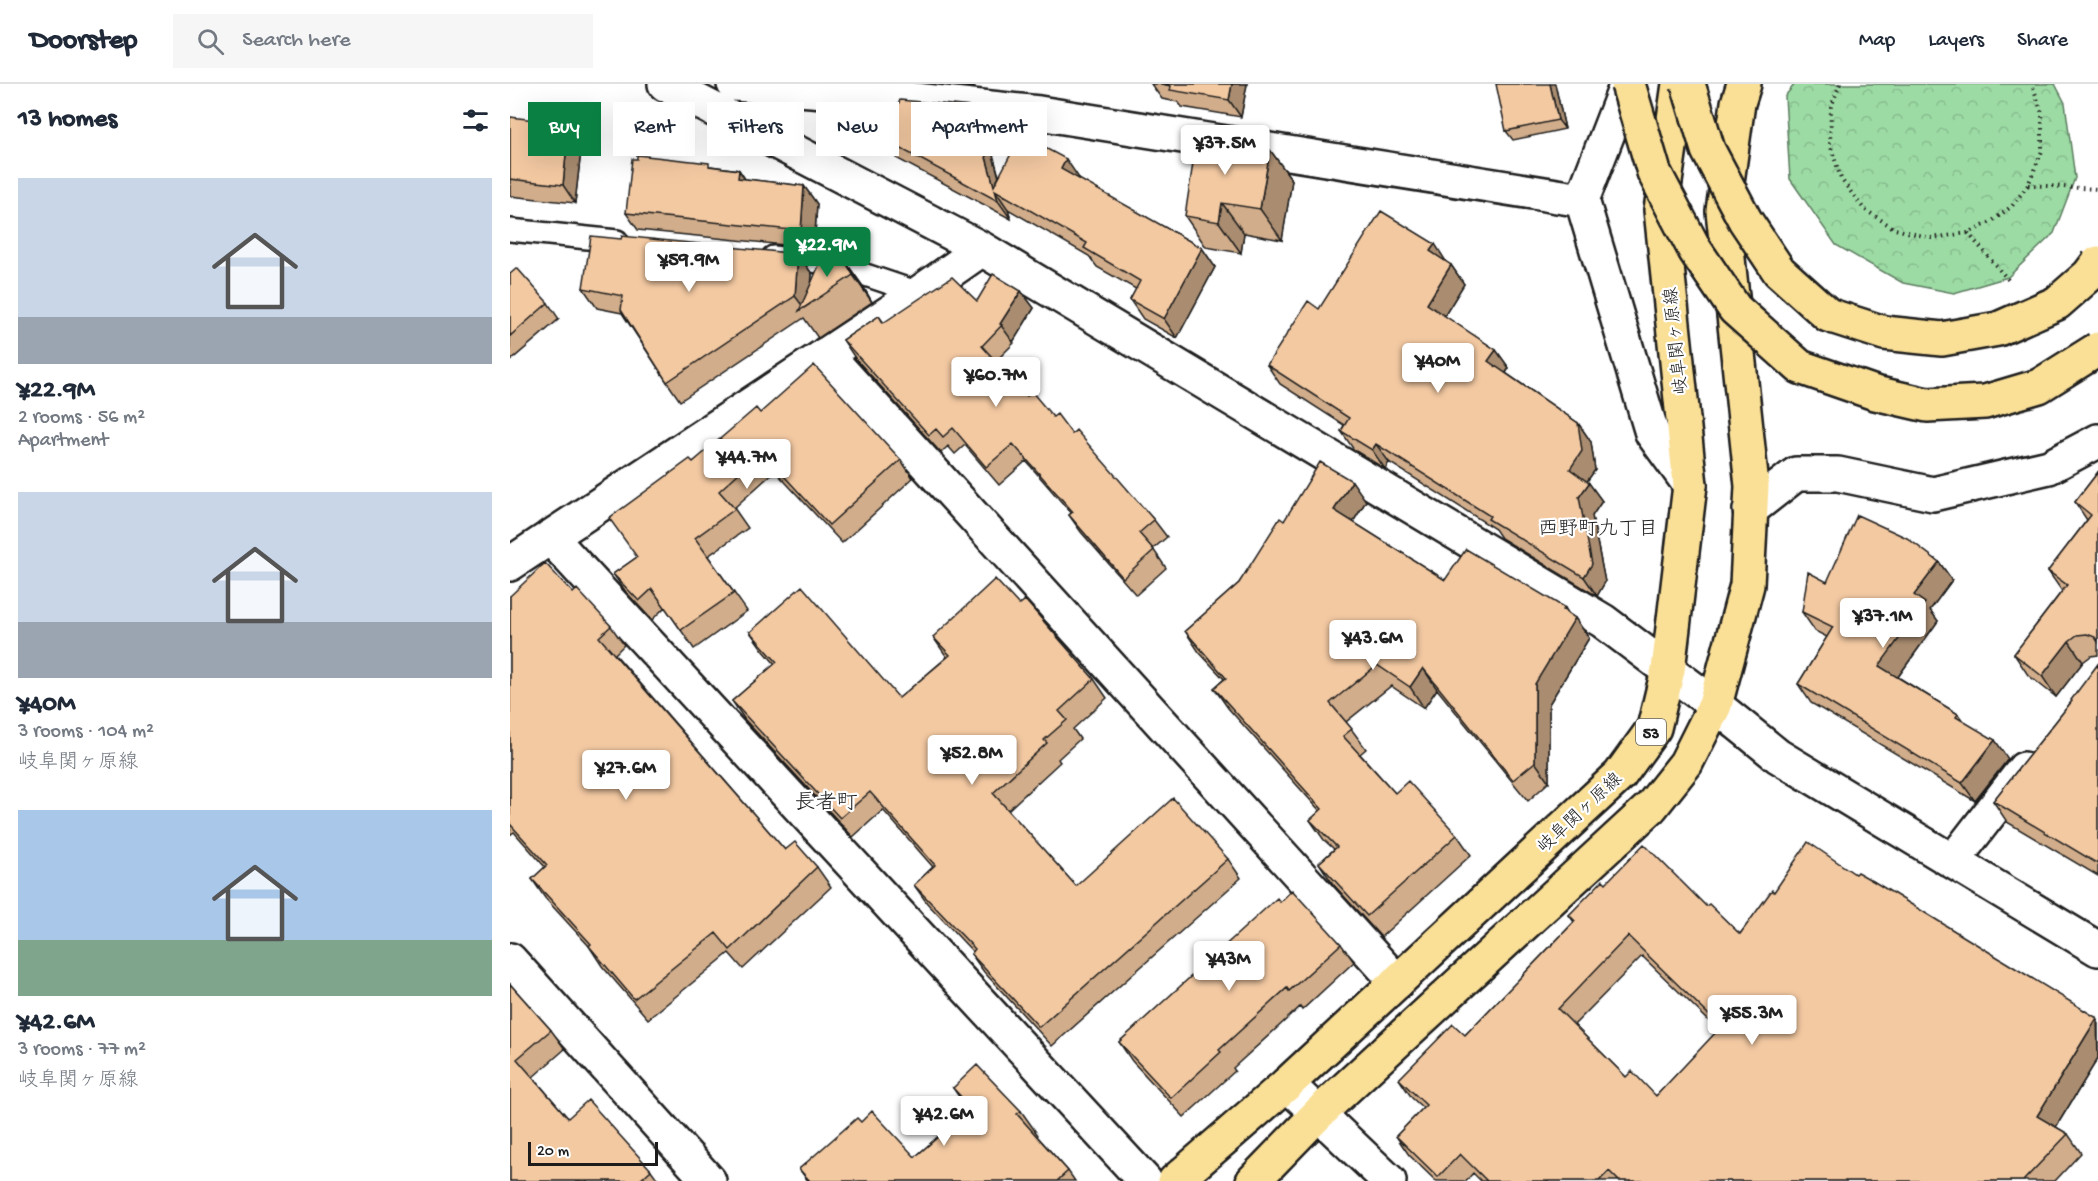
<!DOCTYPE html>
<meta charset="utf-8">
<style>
:root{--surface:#fff;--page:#f6f6f7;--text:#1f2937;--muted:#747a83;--line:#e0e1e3;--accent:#0b8043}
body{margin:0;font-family:"Gochi Hand","Klee One",sans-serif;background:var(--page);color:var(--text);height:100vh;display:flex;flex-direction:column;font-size:22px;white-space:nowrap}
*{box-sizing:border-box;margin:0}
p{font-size:20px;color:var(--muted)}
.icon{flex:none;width:33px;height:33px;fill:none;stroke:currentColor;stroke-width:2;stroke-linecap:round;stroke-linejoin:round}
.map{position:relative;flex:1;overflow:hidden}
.drawer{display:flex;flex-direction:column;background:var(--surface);width:510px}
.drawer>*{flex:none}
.hud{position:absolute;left:18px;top:18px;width:570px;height:54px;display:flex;gap:12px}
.scale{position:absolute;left:18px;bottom:15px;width:130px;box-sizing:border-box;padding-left:6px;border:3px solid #1c1c1c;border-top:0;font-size:16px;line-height:21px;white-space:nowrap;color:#1c1c1c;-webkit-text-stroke:4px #fff;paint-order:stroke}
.price{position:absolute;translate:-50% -51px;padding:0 14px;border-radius:6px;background:#fff;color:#222;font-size:20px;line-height:39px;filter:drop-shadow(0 2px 3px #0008)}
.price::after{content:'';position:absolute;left:50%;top:36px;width:18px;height:14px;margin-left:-9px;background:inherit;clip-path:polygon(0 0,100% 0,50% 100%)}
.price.active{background:var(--accent);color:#fff}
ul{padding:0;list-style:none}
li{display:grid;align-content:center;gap:12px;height:318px;padding:0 18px}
li span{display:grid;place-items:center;height:186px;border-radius:0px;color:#555}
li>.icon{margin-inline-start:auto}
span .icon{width:108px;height:108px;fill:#fffc;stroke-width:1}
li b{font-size:26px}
h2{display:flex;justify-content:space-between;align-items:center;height:72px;padding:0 18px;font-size:26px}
.chip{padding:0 21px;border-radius:0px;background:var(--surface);box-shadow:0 6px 24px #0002;font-size:21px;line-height:54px}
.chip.active{background:var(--accent);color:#fff}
header{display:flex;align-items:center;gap:36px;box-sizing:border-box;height:84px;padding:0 30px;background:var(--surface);border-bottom:2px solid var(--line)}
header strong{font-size:28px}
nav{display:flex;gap:33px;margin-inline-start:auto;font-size:21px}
.search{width:420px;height:54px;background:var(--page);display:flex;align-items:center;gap:15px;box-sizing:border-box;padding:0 21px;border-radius:0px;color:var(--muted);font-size:22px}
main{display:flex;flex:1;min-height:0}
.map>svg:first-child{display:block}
.forest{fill:url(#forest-crowns);stroke:#5c7c60;stroke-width:1.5}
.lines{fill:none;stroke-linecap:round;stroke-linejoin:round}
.service-casing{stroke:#1c1c1c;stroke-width:26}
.minor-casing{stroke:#1c1c1c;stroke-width:38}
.tertiary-casing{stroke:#1c1c1c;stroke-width:38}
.primary-casing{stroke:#1c1c1c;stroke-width:38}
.path{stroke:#1c1c1c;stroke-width:4;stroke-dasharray:1.5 4.5;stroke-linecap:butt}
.service{stroke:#fff;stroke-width:21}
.minor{stroke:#fff;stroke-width:33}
.tertiary{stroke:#fff;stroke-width:33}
.primary{stroke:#fadf96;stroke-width:33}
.primary-bridge-casing{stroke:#1c1c1c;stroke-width:38;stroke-linecap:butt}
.primary-bridge{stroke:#fadf96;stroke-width:33}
.wall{fill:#d1ad8b;stroke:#1c1c1c;stroke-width:1.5;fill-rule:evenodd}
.shaded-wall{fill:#aa8d71;stroke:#1c1c1c;stroke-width:1.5}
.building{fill:#f3c9a2;stroke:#1c1c1c;stroke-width:1.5;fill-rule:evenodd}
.labels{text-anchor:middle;stroke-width:4.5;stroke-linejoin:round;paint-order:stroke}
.shield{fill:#fff;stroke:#606060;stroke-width:1.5}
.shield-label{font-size:16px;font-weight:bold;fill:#1c1c1c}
.street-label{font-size:18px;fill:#1c1c1c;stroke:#fff}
.neighbourhood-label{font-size:20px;fill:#1c1c1c;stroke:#fff}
.quarter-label{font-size:21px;fill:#1c1c1c;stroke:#fff}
</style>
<header>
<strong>Doorstep</strong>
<div class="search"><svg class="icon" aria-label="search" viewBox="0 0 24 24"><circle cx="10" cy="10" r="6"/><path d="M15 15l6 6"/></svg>Search here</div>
<nav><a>Map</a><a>Layers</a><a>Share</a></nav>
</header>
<main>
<section class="drawer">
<h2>13 homes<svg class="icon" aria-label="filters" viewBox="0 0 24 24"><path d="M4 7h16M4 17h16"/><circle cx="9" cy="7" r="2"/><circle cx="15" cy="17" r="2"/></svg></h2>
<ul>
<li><span style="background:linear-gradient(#c9d6e8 75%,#9aa5b1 0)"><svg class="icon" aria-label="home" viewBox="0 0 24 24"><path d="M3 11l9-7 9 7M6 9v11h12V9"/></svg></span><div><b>¥22.9M</b><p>2 rooms · 56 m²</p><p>Apartment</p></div></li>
<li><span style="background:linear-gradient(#c9d6e8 70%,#9aa5b1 0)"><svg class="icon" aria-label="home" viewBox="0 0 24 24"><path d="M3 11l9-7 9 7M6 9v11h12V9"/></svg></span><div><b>¥40M</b><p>3 rooms · 104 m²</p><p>岐阜関ヶ原線</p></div></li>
<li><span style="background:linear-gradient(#a9c7e8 70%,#7fa58c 0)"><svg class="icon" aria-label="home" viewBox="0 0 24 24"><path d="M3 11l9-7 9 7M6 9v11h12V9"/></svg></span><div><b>¥42.6M</b><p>3 rooms · 77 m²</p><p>岐阜関ヶ原線</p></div></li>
</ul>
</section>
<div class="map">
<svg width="1588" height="1097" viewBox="0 0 1588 1097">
<defs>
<pattern id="forest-crowns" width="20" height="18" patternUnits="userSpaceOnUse" patternTransform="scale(1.5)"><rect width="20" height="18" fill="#9cdba4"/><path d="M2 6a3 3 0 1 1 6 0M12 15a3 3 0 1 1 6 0" fill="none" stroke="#86bb8d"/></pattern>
</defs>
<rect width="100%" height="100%" fill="#fff"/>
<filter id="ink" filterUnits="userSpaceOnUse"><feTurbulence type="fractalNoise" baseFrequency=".0167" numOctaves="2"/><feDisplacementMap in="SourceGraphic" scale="12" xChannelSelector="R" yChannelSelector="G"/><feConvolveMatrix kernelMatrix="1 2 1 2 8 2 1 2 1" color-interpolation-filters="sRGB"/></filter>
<g filter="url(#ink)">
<!-- forest -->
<path class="forest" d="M1285 0H1545L1555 19 1565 94 1544 149 1498 193 1444 209 1393 199 1326 161 1280 95 1275 12Z"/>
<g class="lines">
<!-- service casing -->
<g class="service-casing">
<path id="service" d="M0 146 107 157
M263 173 320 179 409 209"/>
</g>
<!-- minor casing -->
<g class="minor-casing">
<path id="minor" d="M155 0 472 165 1093 537 1158 586
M224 0 340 9 529 29 1072 116 1117 0
M1072 116 1142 349 1180 401
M316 270 887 898
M1240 426 1286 390H1328L1423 410 1539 383 1588 357
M40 453 635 1097
M0 480 409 209 472 165
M1443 777 1514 685
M0 876 199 1097
M777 1000 879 1097"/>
</g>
<!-- tertiary casing -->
<g class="tertiary-casing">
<path id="tertiary" d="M1158 586 1205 621 1268 672 1588 865"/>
</g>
<!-- primary casing -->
<g class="primary-casing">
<path id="primary" d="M665 1097 777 1000 1110 691 1144 644 1158 586 1180 401 1151 126 1169 0
M743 1097 808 1030 1141 723 1176 679 1205 621 1237 501 1242 402 1213 127 1228 19 1234 0"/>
</g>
<!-- path -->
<path class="path" d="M1330 0 1321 23 1320 60 1331 95 1354 125 1385 145 1421 154 1458 149 1481 138 1502 122 1518 101 1532 67V29L1522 0
M1518 101 1588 105
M1458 149 1500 198"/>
<!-- service -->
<use href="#service" class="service"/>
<!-- minor -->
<use href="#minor" class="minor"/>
<!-- tertiary -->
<use href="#tertiary" class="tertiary"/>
<!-- primary -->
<use href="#primary" class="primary"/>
<!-- primary-bridge casing -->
<g class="primary-bridge-casing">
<path id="primary-bridge" d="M1118 0 1144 88 1185 166 1225 225 1290 283 1365 309 1417 321 1475 318 1529 302 1588 265
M1178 0 1198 66 1235 136 1269 187 1318 231 1374 249 1432 255 1488 245 1547 219 1579 191 1588 179"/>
</g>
<!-- primary-bridge -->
<use href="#primary-bridge" class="primary-bridge"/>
</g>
<!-- wall -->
<path class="wall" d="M433 0H463L464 3Z
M641 0H737L731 33 672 23 668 18 652 15Z
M1045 0 1055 45 1003 56 996 47Z
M462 23 475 42 489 92 569 94 568 95 692 164 705 183 667 254 633 235 620 216 626 205 587 183 579 172 498 125 501 135 386 74 373 55Z
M0 33 72 58 65 119 0 112Z
M730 61 760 66 782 96 772 156 734 149 731 169 696 163 675 132Z
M201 82 229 86 235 95 294 102 307 120 304 164 128 146 116 129Z
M111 155 288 170 302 190 301 199 335 177 354 204 362 218 308 254 294 234 170 317 157 298 112 229 87 224 73 204Z
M937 179 941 181 954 200 934 232 986 266 999 284 996 289 1068 339 1081 358 1085 386 1077 397 1092 417 1082 432 1095 498 1087 512 991 454 985 445 879 378 875 385 844 366 831 347 834 341 770 300 757 281 809 225Z
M0 190 38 219 49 235 0 277Z
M511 207 524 224 503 258 504 259 486 277 517 312 562 350 644 436 657 453 643 465 656 484 626 511 571 448 559 431 561 429 516 377 489 401 455 361 445 370 438 362 431 369 345 274 333 256 369 232 374 239Z
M250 329 391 376 403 394 332 459 265 387 224 424 238 444 198 472 237 527 184 565 155 523 142 536 116 508 103 490 127 473 183 378Z
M1588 388V571L1581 572 1573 578 1546 613 1518 591 1504 570 1552 507 1538 487 1577 436 1565 418Z
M856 417 843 438 935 496 1059 530 1065 534 1079 554 1039 620V698L1018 717 927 605 914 624 881 602 836 638 856 665 850 670 885 709 947 751 961 771 871 853 823 800 809 779 824 765 814 756 800 736 810 727 718 624 704 604 714 595 689 568 675 547 729 499 774 437Z
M1429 478 1442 496 1420 526 1428 537 1388 593 1448 630 1453 637 1498 675 1465 717 1301 619 1288 600 1317 553 1305 547 1292 528 1317 498Z
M63 509 101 542 114 561 105 570 275 766 307 783 321 803 233 885 219 869 138 935 92 882 79 862 35 814 22 795 35 783 4 748 0 751V512Z
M509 521 584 595 597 614 563 645 570 655 548 675 550 678 498 726 566 802 718 775 731 794 542 962 474 888 461 870 463 868 417 819 404 801 423 783 373 726 343 753 235 636 222 617 265 580 253 566 240 548 389 614 437 573 423 553Z
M1588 580V792L1497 738 1483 717 1562 617Z
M1345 790 1588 935V974L1546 1043 1558 1050 1571 1069 1545 1097H971L963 1089 956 1097H926L899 1071 886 1052 913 1024 902 1014 889 995 955 951 1064 838 1059 831 1096 799 1196 822 1230 850 1264 808ZM1132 872 1199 937 1207 948 1146 1012 1116 993 1064 941Z
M770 818 831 860 844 878 792 926 790 923 723 984 725 987 674 1033 622 977 609 958Z
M0 900 41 946 55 965 23 993 58 1034 141 1086 149 1097H0Z
M443 1004 511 1027 528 1051 527 1052 558 1087 565 1097H298L289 1085 351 1038 405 1073 458 1026Z"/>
<!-- shaded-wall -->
<path class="shaded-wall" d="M722 0H737L731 33 719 16Z
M1040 0H1045L1055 45 1048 36Z
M462 23 475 42 494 112 484 102Z
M59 40 72 58 65 119 53 101Z
M723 52 745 83 722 60Z
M760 66 782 96 772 156 750 125Z
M556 75 569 94 564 103 551 85Z
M229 86 241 104 228 94Z
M294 102 307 120 304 164 291 147Z
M485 106 498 125 501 135 488 117Z
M712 119 734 149 731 169 709 138Z
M925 160 937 179 920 167Z
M692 164 705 183 667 254 654 235Z
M288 170 302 190 300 220 294 224 285 212Z
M335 177 354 204 362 218 343 191Z
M941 181 954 200 930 239 917 220Z
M511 207 524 224 503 258 490 240Z
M986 266 999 284 991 296 978 277Z
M1068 339 1081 358 1085 386 1073 403 1060 385Z
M866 360 879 378 875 385 862 366Z
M842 397 856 417 838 446 824 426Z
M1079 399 1092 417 1082 432 1095 498 1087 512 1074 493 1069 413Z
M1429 478 1442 496 1420 526 1428 537 1382 601 1369 582 1404 511Z
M1055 524 1063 537 1065 534 1079 554 1039 620V698L1025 678V600Z
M1559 557 1573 578 1546 613 1532 592Z
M913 584 927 605 914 624 900 603Z
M1485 656 1498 675 1465 717 1452 699Z
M1587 934 1588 974 1541 1051 1527 1032Z"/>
<!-- building -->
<path class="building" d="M651 0H722L719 16 660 6 661 2Z
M986 0H1040L1048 36 996 47Z
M390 16 462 23 484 102 511 51 556 75 551 85 692 164 654 235 620 216 630 197 574 164 577 159 485 106 488 117 373 55Z
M0 33 59 40 53 101 0 95Z
M688 46 723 52 722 60 760 66 750 125 712 119 709 138 675 132Z
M127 71 199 79V82L229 86 228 94 294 102 291 147 116 129 122 75H127Z
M871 127 925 160 920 167 941 181 917 220 986 266 978 277 1068 339 1072 367 1060 385 1079 399 1069 413 1082 480 1074 493 978 435 980 432 866 360 862 366 831 347 839 334 757 281 798 217 809 225Z
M81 152 111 155 112 152 288 170 285 212 157 298 111 226 113 212 73 204Z
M314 170 335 177 343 191 289 227Z
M7 184 38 219 0 252V190Z
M483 190 511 207 490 240 492 241 472 262 517 312 522 308 543 333 547 330 562 350 566 346 644 436 629 449 644 466 613 494 559 431 563 428 503 360 476 383 443 344 433 353 426 345 419 351 333 256 369 232 373 239 442 193 467 217Z
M304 281 391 376 319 441 252 368 209 407 225 425 185 454 224 509 171 546 142 505 129 517 103 490 127 473 99 434 180 375 183 378 246 324 250 329Z
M810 378 842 397 824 426 935 496 956 465 1055 524 1053 526 1065 534 1025 600V678L1003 696 913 584 900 603 867 581 820 619 842 645 833 652 885 709 898 697 947 751 857 832 809 779 827 763 800 736 812 725 704 604 716 594 675 547 729 499 770 434 774 437Z
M1588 388V558L1585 553 1577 550 1567 551 1559 557 1532 592 1504 570 1557 501 1538 487 1581 431 1565 418Z
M1347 431 1397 454 1429 478 1404 511 1415 519 1369 582 1448 630 1446 633 1485 656 1452 699 1288 600 1323 543 1292 528 1298 488 1317 498Z
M35 479 63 509 67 505 101 542 89 553 275 766 285 758 307 783 220 866 206 849 124 915 79 862 81 860 22 795 37 781 0 740V512Z
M485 495 509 521 515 516 584 595 549 627 557 636 534 656 537 659 483 709 566 802 663 714 718 775 529 943 461 870 465 865 404 801 425 781 360 708 330 734 222 617 267 578 240 548 292 502 389 614 440 571 423 553Z
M1588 580V780L1483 717 1562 617 1561 616Z
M1298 758 1345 790 1347 788 1363 797 1587 934 1527 1032 1558 1050 1513 1097H1109L1099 1087 1089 1097H977L950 1070 928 1093 886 1052 916 1021 889 995 943 940 955 951 1065 837 1059 831 1093 796 1096 799 1134 760 1196 822 1199 820 1230 850 1262 806 1264 808ZM1118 852 1202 934 1199 937 1208 946 1146 1012 1122 987 1116 993 1048 925Z
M782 806 831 860 779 907 777 904 709 966 711 968 661 1014 609 958 767 814 770 818Z
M0 900 41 946 7 975 58 1034 78 1016 141 1086 129 1097H0Z
M467 981 511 1027 507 1030 558 1087 547 1097H300L289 1085 347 1034 351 1038 362 1027 405 1073 461 1024 443 1004Z"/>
</g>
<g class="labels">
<!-- shield labels -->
<rect class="shield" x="1126" y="635" width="30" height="26" rx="4.5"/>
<g class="shield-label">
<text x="1141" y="654">53</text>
</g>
<!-- street labels -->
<g class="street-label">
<text transform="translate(1165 257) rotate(-96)" y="6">岐阜関ヶ原線</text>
<text transform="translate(1069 728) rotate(-43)" y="6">岐阜関ヶ原線</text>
</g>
<!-- neighbourhood labels -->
<g class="neighbourhood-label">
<text x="1088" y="450">西野町九丁目</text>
</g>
<!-- quarter labels -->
<g class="quarter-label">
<text x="316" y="724">長者町</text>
</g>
</g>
</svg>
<div class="scale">20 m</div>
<b class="price" style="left:715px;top:92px">¥37.5M</b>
<b class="price active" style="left:317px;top:194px">¥22.9M</b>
<b class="price" style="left:179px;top:209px">¥59.9M</b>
<b class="price" style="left:928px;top:310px">¥40M</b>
<b class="price" style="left:486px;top:324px">¥60.7M</b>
<b class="price" style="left:237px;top:406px">¥44.7M</b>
<b class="price" style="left:1373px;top:565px">¥37.1M</b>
<b class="price" style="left:863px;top:587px">¥43.6M</b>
<b class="price" style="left:462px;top:702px">¥52.8M</b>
<b class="price" style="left:116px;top:717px">¥27.6M</b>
<b class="price" style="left:719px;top:908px">¥43M</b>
<b class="price" style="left:1242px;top:962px">¥55.3M</b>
<b class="price" style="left:434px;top:1063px">¥42.6M</b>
<div class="hud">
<a class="chip active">Buy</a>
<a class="chip">Rent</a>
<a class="chip">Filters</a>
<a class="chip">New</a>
<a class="chip">Apartment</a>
</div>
</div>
</main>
